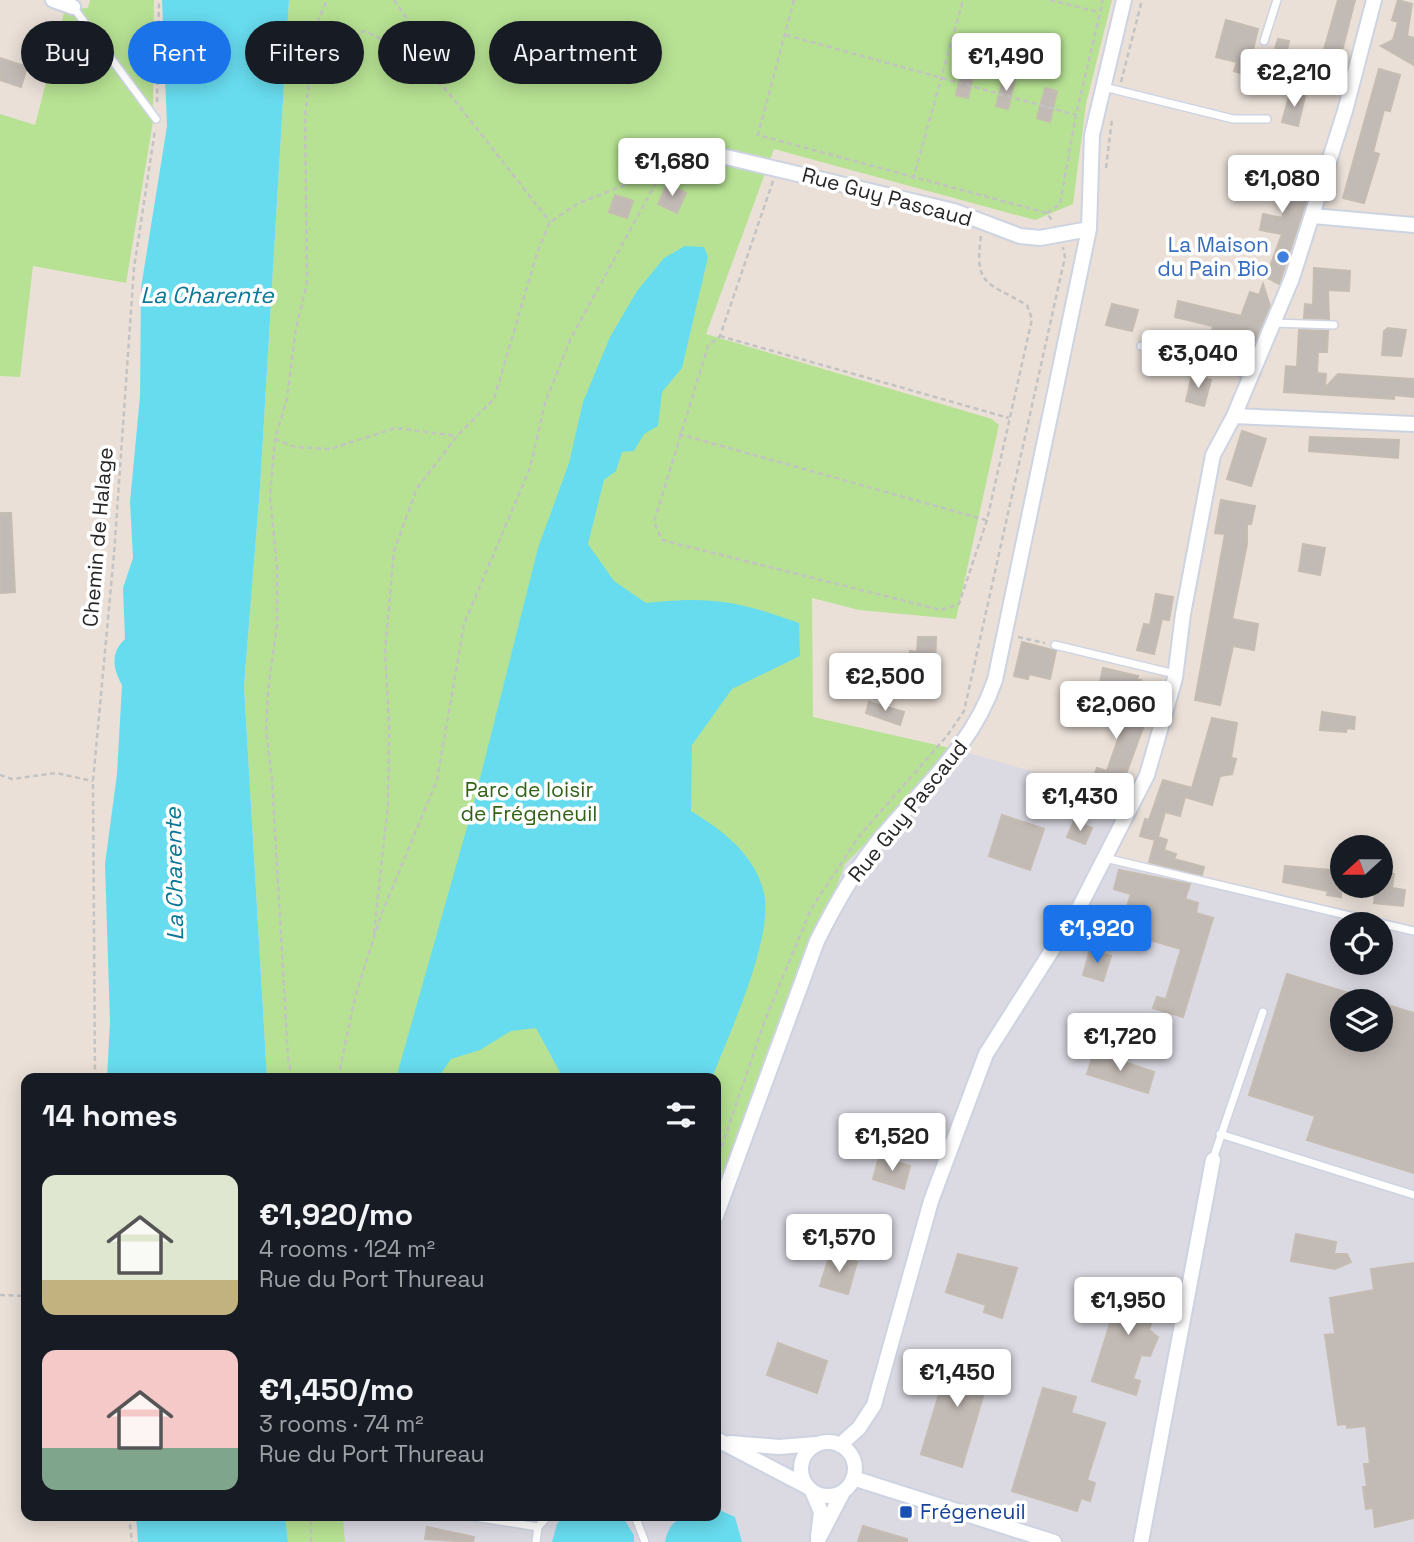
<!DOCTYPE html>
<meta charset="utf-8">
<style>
:root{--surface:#171b24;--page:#242831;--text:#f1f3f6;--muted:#9ea1a6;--accent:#1a73e8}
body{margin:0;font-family:"Space Grotesk",sans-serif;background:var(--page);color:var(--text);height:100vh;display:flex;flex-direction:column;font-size:26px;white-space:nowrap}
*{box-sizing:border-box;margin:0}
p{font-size:23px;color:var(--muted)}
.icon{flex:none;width:38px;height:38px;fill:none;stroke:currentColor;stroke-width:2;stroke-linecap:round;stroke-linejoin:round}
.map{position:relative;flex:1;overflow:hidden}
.details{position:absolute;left:21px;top:1073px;width:700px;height:448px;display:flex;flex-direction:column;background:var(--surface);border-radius:14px;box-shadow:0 4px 18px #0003}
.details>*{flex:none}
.banner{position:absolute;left:21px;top:21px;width:700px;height:63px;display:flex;gap:14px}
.needle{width:46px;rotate:249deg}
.buttons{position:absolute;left:1330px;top:835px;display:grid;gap:14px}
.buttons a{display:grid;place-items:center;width:63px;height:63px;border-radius:50%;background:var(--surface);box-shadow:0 4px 18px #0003;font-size:35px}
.price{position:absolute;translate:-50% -60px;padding:0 16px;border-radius:7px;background:#fff;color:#222;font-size:23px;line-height:46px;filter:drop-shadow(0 2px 4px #0008)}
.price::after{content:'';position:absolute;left:50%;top:42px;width:21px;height:16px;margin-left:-10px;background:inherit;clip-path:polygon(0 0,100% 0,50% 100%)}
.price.current{background:var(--accent);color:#fff}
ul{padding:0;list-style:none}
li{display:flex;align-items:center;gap:21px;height:175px;padding:0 21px}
li span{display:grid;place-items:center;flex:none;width:196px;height:140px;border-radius:14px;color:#555}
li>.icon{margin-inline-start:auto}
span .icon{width:84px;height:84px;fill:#fffc;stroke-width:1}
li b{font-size:30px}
h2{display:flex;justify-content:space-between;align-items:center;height:84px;padding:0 21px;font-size:30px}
.tag{padding:0 24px;border-radius:32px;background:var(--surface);box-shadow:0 4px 18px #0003;font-size:24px;line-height:63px}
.tag.current{background:var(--accent);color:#fff}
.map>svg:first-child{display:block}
.industrial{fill:#dbd9e2;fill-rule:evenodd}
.green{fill:#b7e293}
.water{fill:#68dcef}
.building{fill:#c2bab5;stroke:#c5bcb2;stroke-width:2}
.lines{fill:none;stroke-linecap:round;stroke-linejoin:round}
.lane-casing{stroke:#cdd3e1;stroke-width:10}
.street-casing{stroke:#cdd3e1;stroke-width:18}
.path{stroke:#c3c3c3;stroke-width:2.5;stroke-dasharray:5 3.5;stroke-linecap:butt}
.lane{stroke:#fff;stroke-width:7}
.street{stroke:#fff;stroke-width:14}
.shop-dot{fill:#3f7fe0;stroke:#fff;stroke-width:2.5}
.transit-dot{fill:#1a4fb4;stroke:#fff;stroke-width:2.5}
.labels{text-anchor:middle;stroke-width:7;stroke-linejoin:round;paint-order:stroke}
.street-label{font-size:21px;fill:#272727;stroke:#fff}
.shop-label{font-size:21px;fill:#366cbe;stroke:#fff;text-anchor:end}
.park-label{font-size:21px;fill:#316318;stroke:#fff}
.transit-label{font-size:21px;fill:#164399;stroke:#fff;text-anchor:start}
.water-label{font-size:23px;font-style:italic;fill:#0b7897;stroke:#fff}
</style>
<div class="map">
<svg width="1414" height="1542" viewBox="0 0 1414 1542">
<rect width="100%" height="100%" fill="#eae0d8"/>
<!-- industrial -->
<path class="industrial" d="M959 750 1136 802 1105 864 1414 926V1542H345L343 1516H716V1177L845 864ZM1342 924H1381V962H1342ZM1342 1001H1381V1040H1342Z"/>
<!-- green -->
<path class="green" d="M90 0H154L153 122 126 283 33 266 20 377 0 376V114L35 125 65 9 88 8Z
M289 0H1112L1086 104 1073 204 1035 220 774 149 706 334 992 419 999 425 956 619 859 610 812 598 813 717 959 750 845 864 716 1204V1078H267L244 686 260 488Z
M285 1516H343L345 1542H288Z"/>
<!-- water -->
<path class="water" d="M162 0H289L260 488 244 686 267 1078H107L110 1022 105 864 117 774 122 685C113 669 110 653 125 639L123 588 133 558 130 502 140 396 141 288 167 126Z
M685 246 704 247 708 257 682 368 662 392 658 426 644 434 634 451 622 452 616 471 604 480 588 544 614 581 646 603C711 596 737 601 799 623L800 656 732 689 692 745 691 811C722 830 755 854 764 893 774 938 729 1034 712 1078H563L536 1028 511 1031 480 1050 451 1059 438 1078H396L473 806 538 548 569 463 583 402 610 337 637 291 664 258Z
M717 1509 735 1517 742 1542H665C671 1512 690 1516 716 1516Z
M136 1516H285L288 1542H138Z
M563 1516H622L634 1535V1542H552L557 1524Z"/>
<!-- building -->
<path class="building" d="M1338 0H1355L1332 90 1309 84 1314 62 1320 64Z
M1398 0 1412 4 1407 36 1414 38V65L1381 46 1393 40 1398 22 1392 20Z
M1226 20 1258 29 1247 75 1234 71 1237 62 1216 57Z
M1278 39 1289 41 1280 83 1266 80Z
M0 58 27 67 21 87 0 80Z
M963 65 975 68 968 98 956 95Z
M1379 69 1400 75 1390 111 1384 110 1373 152 1379 154 1364 203 1343 198Z
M1004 77 1015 79 1008 109 996 106Z
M1045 88 1057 91 1050 122 1037 118Z
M1290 93 1305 96 1298 126 1282 122Z
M1246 167 1312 184 1279 284 1266 277 1282 234 1260 230 1263 214 1282 218 1289 190 1243 181Z
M667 184 686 193 677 213 658 204Z
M615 195 633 201 627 218 609 212Z
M1314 268 1350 271 1349 291 1328 290 1329 319 1304 318 1305 304 1313 305Z
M1263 284 1270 306 1250 353 1209 344 1213 326 1175 317 1178 301 1241 316 1250 292 1259 295Z
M1112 304 1138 310 1132 331 1106 325Z
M1388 328 1406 330 1401 356 1382 355 1384 331Z
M1299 330 1328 331 1327 352H1318L1317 373 1326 374 1325 388 1338 374 1414 379V397L1394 395V399L1284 392 1286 366 1297 367Z
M1192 375 1211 380 1204 406 1186 401Z
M1242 431 1266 439 1251 486 1227 479Z
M1310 437 1399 440 1398 458 1309 451Z
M1221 500 1255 506 1251 524H1247V544L1232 619 1258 624 1254 650 1233 646 1220 705 1195 700 1225 534 1215 533Z
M0 513H11L15 592 0 593Z
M1303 544 1325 548 1320 575 1299 571Z
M1156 594 1173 597 1169 620 1162 619 1154 654 1137 650 1144 624 1150 625Z
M918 637H936L935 671 916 670 917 664H909L910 651 917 652Z
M1022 642 1056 651 1050 679 1029 674 1028 679 1014 676Z
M1103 668 1138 676 1137 679 1141 680 1134 713 1147 717 1119 793 1105 788 1099 808 1066 800 1069 787 1088 792 1097 768 1107 771 1123 725 1117 724 1127 693 1099 687Z
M869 702 904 712 900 725 866 713Z
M1322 712 1355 717 1354 729 1347 728 1346 732 1320 730Z
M1212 718 1237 723 1231 758 1236 759 1232 774 1220 776 1212 805 1185 797 1180 816 1165 812 1158 837 1167 840 1164 850 1176 854 1174 859 1204 867 1202 875 1149 862 1155 840 1140 836 1145 819 1149 820 1163 780 1192 788Z
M1002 815 1044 829 1030 870 989 856Z
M1074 821 1092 828 1085 844 1067 837Z
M1285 866 1342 871 1341 897 1327 895 1328 891 1283 882Z
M1119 870 1190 884 1185 899 1198 903 1196 913 1213 918 1183 1017 1153 1008 1157 997 1166 999 1181 949 1119 931 1131 894 1114 889Z
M1381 872 1394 874 1392 888 1405 890 1403 906 1374 903 1376 886H1381Z
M1090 950 1111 956 1103 981 1083 975Z
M1287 974 1365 998V1001H1342V1040H1381V1003L1414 1013V1173L1307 1140 1315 1116 1249 1095Z
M1094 1052 1154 1072 1148 1093 1087 1074Z
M879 1157 910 1166 904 1189 873 1179Z
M1296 1234 1336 1242 1334 1254H1347L1351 1262 1335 1269 1291 1261Z
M830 1254 857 1262 848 1294 820 1286Z
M958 1254 1017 1268 1002 1318 984 1312 986 1305 946 1292Z
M1414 1263V1518L1375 1527 1373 1508 1366 1509 1363 1487H1367L1364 1464H1370L1366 1426 1347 1428V1424L1338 1425 1325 1335 1335 1334 1330 1298 1374 1290 1371 1269Z
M1124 1279 1162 1291 1149 1330 1158 1337 1150 1356 1141 1355 1133 1379 1140 1381 1136 1395 1092 1381Z
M778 1343 827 1361 817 1393 767 1375Z
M952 1351 993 1363 962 1467 921 1454Z
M1043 1388 1076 1397 1071 1413 1105 1423 1087 1480 1095 1483 1090 1501 1081 1498 1077 1511 1012 1491Z
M863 1526 907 1539V1542H858Z
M427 1527 474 1537 473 1542 425 1539Z"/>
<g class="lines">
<!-- lane casing -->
<g class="lane-casing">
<path id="lane" d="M73 7 156 119
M1264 41 1277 0
M1104 87 1233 119H1267
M1273 323 1334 325
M1141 346 1251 375
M1055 645 1175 674
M1105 858 1414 931
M1220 1134 1414 1195
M1213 1159 1263 1012
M468 1516 538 1527 536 1542
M635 1516 645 1542
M538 1527 548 1516"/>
</g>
<!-- street casing -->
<g class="street-casing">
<path id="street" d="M53 0 73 7
M726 157 954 211 1020 236 1040 238 1089 229
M1313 216 1414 225
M1234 416 1414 424
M716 1216 817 941C834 907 852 874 876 844 920 790 972 748 995 680L1089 229 1092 135 1124 0
M716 1439 806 1486
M801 1469a27 27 0 1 1 54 0a27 27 0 1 1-54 0Z
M730 1443 779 1447 816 1444
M840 1445 859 1428 874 1405 931 1201 986 1054 1080 906 1147 775 1175 678 1183 614 1213 455 1234 416 1292 278 1345 111 1374 0
M853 1478 1054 1542
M812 1491 821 1512 818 1537
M818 1540 843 1492
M1141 1542 1213 1160"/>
</g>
<!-- path -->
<path class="path" d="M394 0 431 53 446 89
M794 0 758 135 1047 213 1053 222
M1050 0 1098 12
M315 28 337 41 365 31 403 50 448 92 550 222
M786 35 1076 115
M1121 82 1142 0
M157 102 159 0
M1106 168 1112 119
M913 179 963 0
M773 181 720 336 708 346 654 522 662 540 941 610 959 604 987 520 1032 319 1027 305C987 282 974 286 981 236
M1047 213 1060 204 1076 115 1103 0
M720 336 1009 418
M679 434 986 520
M275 439 295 447 330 449 396 428 457 436
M1018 637 1045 643
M0 775 12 779 56 773 93 781
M374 933 388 804 389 725 385 650 394 551 417 488 457 436 494 399 537 253 550 222 579 203 663 170 696 144
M95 1078 93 781 114 554 134 268 155 130
M292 1078 288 1058 272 779 266 730 268 690 277 625V569L270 495 275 439 287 398 296 328 307 283 305 117 315 28 327 0
M338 1078 355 997 381 915 437 780 464 624 530 468 545 403 571 338 663 170
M716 1163 765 1020 811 909 860 835 947 736 964 711 1065 257 1063 247
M0 1295 26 1296
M129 1516 132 1542
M311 1542V1516"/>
<!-- lane -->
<use href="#lane" class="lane"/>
<!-- street -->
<use href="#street" class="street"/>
</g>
<!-- markers -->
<circle class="shop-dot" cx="1283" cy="257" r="7"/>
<rect class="transit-dot" x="899" y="1505" width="14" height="14" rx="3.5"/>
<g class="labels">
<!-- street labels -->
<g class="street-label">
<text transform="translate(887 197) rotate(15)" y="7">Rue Guy Pascaud</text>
<text transform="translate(98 537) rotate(-85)" y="7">Chemin de Halage</text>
<text transform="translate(908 811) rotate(-51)" y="7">Rue Guy Pascaud</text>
</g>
<!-- shop labels -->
<g class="shop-label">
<text x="1269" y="252">La Maison<tspan x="1269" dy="24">du Pain Bio</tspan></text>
</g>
<!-- park labels -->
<g class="park-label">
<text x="529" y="797">Parc de loisir<tspan x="529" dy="24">de Frégeneuil</tspan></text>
</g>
<!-- transit labels -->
<g class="transit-label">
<text x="920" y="1519">Frégeneuil</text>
</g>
<!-- water labels -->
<g class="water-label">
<text x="207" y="303">La Charente</text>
<text transform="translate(174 874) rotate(-91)" y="8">La Charente</text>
</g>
</g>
</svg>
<div class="buttons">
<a><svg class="needle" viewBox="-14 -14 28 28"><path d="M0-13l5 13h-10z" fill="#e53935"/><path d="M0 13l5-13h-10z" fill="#9ea1a6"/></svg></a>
<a><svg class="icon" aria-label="locate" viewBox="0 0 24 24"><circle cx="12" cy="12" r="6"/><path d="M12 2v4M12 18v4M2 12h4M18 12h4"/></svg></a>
<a><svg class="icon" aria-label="layers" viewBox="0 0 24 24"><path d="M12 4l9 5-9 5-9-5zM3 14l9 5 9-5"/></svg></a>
</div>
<b class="price" style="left:1006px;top:93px">€1,490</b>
<b class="price" style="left:1294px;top:109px">€2,210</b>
<b class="price" style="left:672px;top:198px">€1,680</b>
<b class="price" style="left:1282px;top:215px">€1,080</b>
<b class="price" style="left:1198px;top:390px">€3,040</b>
<b class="price" style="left:885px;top:713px">€2,500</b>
<b class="price" style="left:1116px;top:741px">€2,060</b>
<b class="price" style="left:1080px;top:833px">€1,430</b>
<b class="price current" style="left:1097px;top:965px">€1,920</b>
<b class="price" style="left:1120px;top:1073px">€1,720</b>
<b class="price" style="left:892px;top:1173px">€1,520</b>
<b class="price" style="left:839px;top:1274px">€1,570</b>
<b class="price" style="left:1128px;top:1337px">€1,950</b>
<b class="price" style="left:957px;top:1409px">€1,450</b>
<div class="banner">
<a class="tag">Buy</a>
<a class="tag current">Rent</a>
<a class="tag">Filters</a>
<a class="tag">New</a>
<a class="tag">Apartment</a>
</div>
<section class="details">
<h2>14 homes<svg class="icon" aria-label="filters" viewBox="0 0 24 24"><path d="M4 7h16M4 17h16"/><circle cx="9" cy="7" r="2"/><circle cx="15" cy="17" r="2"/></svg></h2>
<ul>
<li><span style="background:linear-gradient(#dfe7d0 75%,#c2b280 0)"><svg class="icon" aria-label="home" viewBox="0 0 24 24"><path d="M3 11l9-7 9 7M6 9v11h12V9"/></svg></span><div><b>€1,920/mo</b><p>4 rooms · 124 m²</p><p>Rue du Port Thureau</p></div></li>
<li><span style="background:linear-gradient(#f6c9c9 70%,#7fa58c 0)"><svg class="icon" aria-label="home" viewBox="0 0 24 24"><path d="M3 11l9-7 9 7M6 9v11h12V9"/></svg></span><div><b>€1,450/mo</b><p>3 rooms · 74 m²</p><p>Rue du Port Thureau</p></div></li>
</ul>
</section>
</div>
